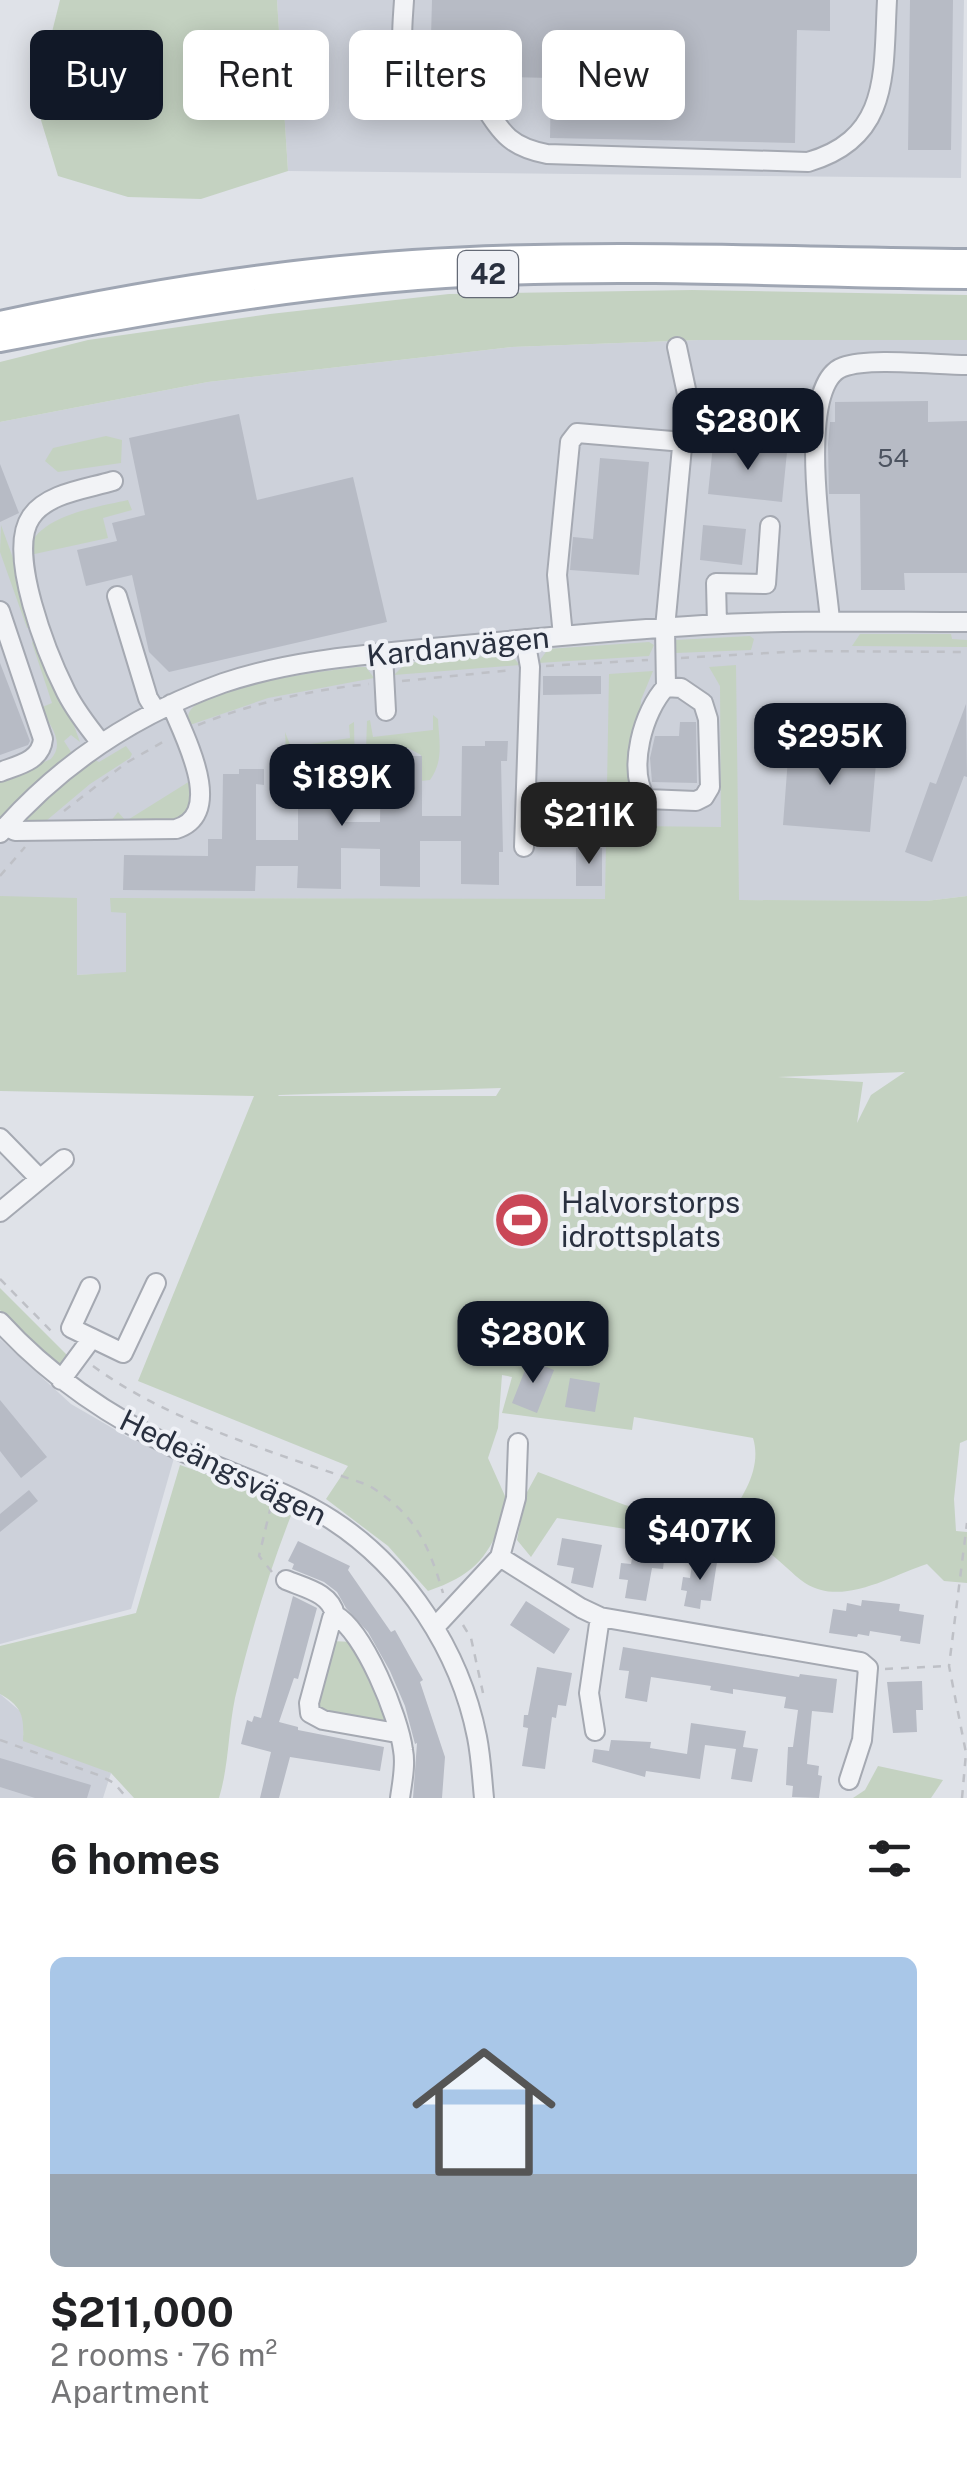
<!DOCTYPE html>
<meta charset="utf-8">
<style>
:root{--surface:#fff;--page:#f6f6f6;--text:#202124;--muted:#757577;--line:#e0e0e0;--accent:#111827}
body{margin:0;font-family:"Public Sans",sans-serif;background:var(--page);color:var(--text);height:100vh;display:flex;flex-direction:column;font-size:38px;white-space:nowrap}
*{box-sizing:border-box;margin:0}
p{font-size:32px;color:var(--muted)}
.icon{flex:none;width:55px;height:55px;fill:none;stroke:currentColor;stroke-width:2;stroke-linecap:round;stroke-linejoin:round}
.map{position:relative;height:1798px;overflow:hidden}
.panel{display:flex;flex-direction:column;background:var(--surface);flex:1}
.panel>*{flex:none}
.guide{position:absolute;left:30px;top:30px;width:908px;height:90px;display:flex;gap:20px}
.price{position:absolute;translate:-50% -85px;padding:0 22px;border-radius:20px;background:var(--accent);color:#fff;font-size:32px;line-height:65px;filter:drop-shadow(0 2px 5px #0008)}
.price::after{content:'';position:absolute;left:50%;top:60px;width:30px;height:22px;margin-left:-15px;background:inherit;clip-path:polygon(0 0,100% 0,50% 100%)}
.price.selected{background:#222;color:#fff}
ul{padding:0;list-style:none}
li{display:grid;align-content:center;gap:20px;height:530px;padding:0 50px}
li+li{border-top:2px solid var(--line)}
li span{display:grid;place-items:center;height:310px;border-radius:15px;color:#555}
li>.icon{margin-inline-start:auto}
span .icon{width:180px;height:180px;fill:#fffc;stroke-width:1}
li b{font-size:42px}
h2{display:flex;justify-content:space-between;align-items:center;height:120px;padding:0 50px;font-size:42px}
.pill{padding:0 35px;border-radius:15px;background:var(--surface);box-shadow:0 5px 25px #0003;font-size:35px;line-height:90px}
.pill.selected{background:var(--accent);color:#fff}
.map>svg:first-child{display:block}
.built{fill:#cdd1da}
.green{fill:#c4d2c1;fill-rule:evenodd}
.building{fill:#b7bbc5}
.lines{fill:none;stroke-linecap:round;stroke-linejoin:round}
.minor-casing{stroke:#a5a9b2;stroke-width:22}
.major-casing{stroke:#9fa6b3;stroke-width:28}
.path{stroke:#bec0c6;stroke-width:2.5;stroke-dasharray:8 8;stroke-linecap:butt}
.minor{stroke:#f2f3f6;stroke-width:18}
.major{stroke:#fff;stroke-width:22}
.labels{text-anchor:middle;stroke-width:8;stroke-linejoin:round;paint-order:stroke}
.number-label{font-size:25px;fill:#4c5360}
.shield{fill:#eff1f6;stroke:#646a76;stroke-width:2.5}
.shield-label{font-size:28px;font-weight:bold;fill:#29303f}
.street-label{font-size:30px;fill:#29303f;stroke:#eff1f6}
.poi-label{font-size:30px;fill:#29303f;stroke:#eff1f6;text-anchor:start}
</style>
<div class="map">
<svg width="967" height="1798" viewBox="0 0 967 1798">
<rect width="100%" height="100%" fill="#dfe2e8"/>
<!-- built -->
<path class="built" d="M277 0H964L961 178 288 171Z
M699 340H967V896L926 901 111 898V911L126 912V973L76 975 0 896V422L208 382 512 347Z
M0 1339 71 1404 126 1436 174 1458 131 1609 0 1644Z
M0 1694 20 1711 25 1724 23 1735 111 1773 103 1798H0Z"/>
<!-- green -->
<path class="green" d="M60 0H277L288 171 201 199 128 197 58 176 40 117 52 32Z
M692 290 967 295V340H699L512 347 208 382 0 422V362L88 340 270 314 449 294Z
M106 436 122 440 121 463 58 472 45 461 53 448Z
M128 500 132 510 103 518 108 538 30 555C27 517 102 506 128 500Z
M1 525 80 742 71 735 64 741 71 752 0 817V781L51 759C66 742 49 724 40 708L52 703 32 643 36 636 33 626 27 628 0 552Z
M860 634H951L952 639 967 640V647L852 646Z
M750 636 754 639 751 650 675 653 676 640Z
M649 642 654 645 649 656 538 663 548 649Z
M510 654 520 665 394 675 406 663Z
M736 665 739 900 926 901 967 896V1440L960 1443 954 1499 956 1531 967 1532V1583L944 1581 927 1564C890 1576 842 1607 805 1583 792 1574 781 1561 768 1552L557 1518 531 1557 517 1540 526 1494 538 1472 625 1505 681 1519H727C744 1496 762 1467 753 1438L634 1417 632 1430 502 1413 512 1377 502 1375 498 1428 488 1458 509 1505C489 1554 480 1573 428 1591L388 1546 326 1499 348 1466 138 1381 254 1096 0 1091V896L77 898V975L126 972V913L111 912 110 898 605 899 609 674 653 671 641 700 633 826 721 827 720 686 709 667ZM905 1072 871 1095 857 1123 863 1082 778 1077ZM501 1088 496 1096H278L279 1095Z
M359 667H366L374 678 268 698 187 726C187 723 188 713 190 711 204 686 329 670 359 667Z
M433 715 438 719C439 740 444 761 430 780L421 781V755L408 748 366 750 367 721 370 720 373 737 433 730Z
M354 722 355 780 341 799 340 777 346 773 347 750 314 751V758L293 757 286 751 285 732 291 747 350 738 349 725Z
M126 746 132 754 130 758 90 784 40 826 22 823 53 792 95 760 99 762Z
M185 769H190L193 799 183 818 172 823 110 822 118 812 126 821 190 781Z
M0 1288 69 1357 59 1367 55 1366 5 1316 0 1310Z
M180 1465 254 1491 292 1513C268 1574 250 1635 235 1698 228 1732 229 1765 219 1798H134L111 1773 23 1741C24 1717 23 1707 0 1694V1646L136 1613Z
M331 1641 353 1642 390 1718 387 1725 322 1714 314 1700Z
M878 1766 943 1780 931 1798H853L865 1790Z"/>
<!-- building -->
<path class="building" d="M432 0H830V31L797 30 795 143 550 138 551 78 430 75Z
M910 0H953L951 150H908Z
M928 401V422L967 421V573H904L905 590H861L860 494H829L828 444 830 422H835V402Z
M239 414 257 500 353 477 387 622 169 672 149 652 132 575 86 586 77 550 117 541 112 523 145 515 129 438Z
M713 445 787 452 782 502 708 494Z
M600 458 649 462 639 575 570 570 573 537 593 539Z
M0 464 19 513 0 522Z
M703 525 746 529 742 565 700 560Z
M0 663 30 741 28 745 0 755Z
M543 676H601V694L543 695Z
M966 704 967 777 964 776 932 862 905 852 930 782 936 784Z
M680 722H696L697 783 652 782 650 758 655 736H679Z
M485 741H508L507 761H501L503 852H499V885L461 884V841H420V887L380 886V849L341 848V889L297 888 298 866H256L255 891 123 890 124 855 208 856V839H222L223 774H239V769H264V785L256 784V840H298V761H320L314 751 347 750 346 778H340L339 822H380L381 756H422V816H461L462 746H485Z
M789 745 877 752 870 832 783 825Z
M576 848H602V886H576Z
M529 1360 554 1370 537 1413 512 1403Z
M570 1378 600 1383 595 1412 565 1407Z
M0 1400 47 1457 21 1478 0 1451Z
M29 1490 38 1501 0 1532V1514Z
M562 1538 602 1545 593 1588 571 1583 574 1568 557 1565Z
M298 1541 350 1566 348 1570 391 1632 395 1630 423 1680 420 1682 445 1757 442 1798H413L417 1743 415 1744 405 1706 390 1671 368 1632 346 1608 337 1592 324 1582 292 1569 294 1564 288 1561Z
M634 1547 665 1552 663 1569 652 1568 646 1601 625 1598 628 1580 619 1579 621 1563 631 1564Z
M693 1558 717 1562 711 1601 701 1600 700 1609 684 1606 687 1591 681 1590 683 1577 690 1578Z
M293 1596 317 1608 298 1679 294 1678 279 1722 298 1727V1730L384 1747 380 1771 290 1757 279 1798H260L271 1752 241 1744 247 1720 252 1722 254 1716 261 1718Z
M862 1600 900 1604 899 1611 924 1615 920 1644 900 1641 901 1636 870 1631 869 1636 858 1634 857 1637 829 1633 833 1609 846 1611 847 1603 861 1606Z
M526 1601 570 1629 554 1654 510 1625Z
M623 1647 799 1677 800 1674 837 1679 833 1713 812 1711 807 1764 819 1766 818 1775 822 1776 819 1798 792 1797 793 1786 786 1785 788 1747H793L798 1710 784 1708 786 1697 733 1689V1694L710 1690 711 1686 651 1677 647 1702 625 1698 629 1671 619 1670Z
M537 1667 572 1673 566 1706 558 1705 556 1718 552 1717 545 1769 522 1766 528 1728 523 1727 524 1715H528Z
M922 1681 923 1710H916L917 1732 893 1733 887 1682Z
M691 1723 746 1731 743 1747 758 1749 752 1782 731 1779 736 1749 705 1745 700 1779 646 1771 645 1777 592 1762 594 1749 609 1751 611 1740 651 1742 650 1748 687 1754Z
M0 1758 91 1785 87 1798H35L0 1787Z"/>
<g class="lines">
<!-- minor casing -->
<g class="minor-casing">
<path id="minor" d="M404 0C402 34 397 61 418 90L483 104C503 135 511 147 547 154L808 162C891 138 883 72 887 0
M685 425H739L791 409
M117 596 148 698 156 711
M0 611 43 739C41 761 18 765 0 772
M830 621C827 575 791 385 843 367 870 357 936 365 967 365
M717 624 716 583 766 584 770 526
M563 636 557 575 570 442 577 433 684 442
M383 654 386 711
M666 687 681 688 703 703 708 719 710 787 704 797 696 801 646 799C627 769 643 711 666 687L665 628 687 394 677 347
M101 743C89 728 75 710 66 692 48 656 6 553 31 517 47 493 87 489 113 481
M6 826 15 831 176 829C227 814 183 734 171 704
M0 833C61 763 136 714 223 683 297 658 377 654 454 646 537 638 620 630 703 625 791 620 879 622 967 622
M524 847 530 667 525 639
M0 1138 40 1179
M0 1212 64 1159
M90 1287 71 1328 123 1353 156 1283
M0 1322C51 1378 111 1418 179 1450 230 1474 284 1489 332 1520 406 1568 460 1651 477 1737 481 1757 482 1778 484 1798
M61 1380 92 1338
M500 1557 581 1608 600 1617 861 1662 868 1668 862 1740 849 1780
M286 1580C305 1588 331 1593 335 1615
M435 1627 500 1557 516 1498 518 1443
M398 1729 391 1732 323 1720 310 1713 309 1703 332 1618 335 1615C364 1631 399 1717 403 1750 406 1765 402 1783 400 1798
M595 1731 589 1693 600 1617"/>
</g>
<!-- major casing -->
<g class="major-casing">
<path id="major" d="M0 323C135 294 275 271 413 262 597 250 782 259 967 261
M0 340C167 308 334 279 504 273 658 267 813 276 967 277"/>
</g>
<!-- path -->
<path class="path" d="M681 658 802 651 967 652
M546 666 648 660
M402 681 513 670
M198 725C253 703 310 690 369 684
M64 811 126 763 168 739
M0 876 25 847
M0 1279 56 1336
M93 1366C169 1422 278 1454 368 1485 414 1513 428 1542 443 1593
M271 1506 259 1556 272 1572
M463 1625 471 1638 483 1693
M885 1669 947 1666
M0 1740 101 1776 114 1783 127 1798
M962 1798 966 1753 949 1666 967 1523"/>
<!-- minor -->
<use href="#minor" class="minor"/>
<!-- major -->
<use href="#major" class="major"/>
</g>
<!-- icons -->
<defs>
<g id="stadium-disc" transform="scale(2.875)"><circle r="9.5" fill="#ca4757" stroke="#eff1f6"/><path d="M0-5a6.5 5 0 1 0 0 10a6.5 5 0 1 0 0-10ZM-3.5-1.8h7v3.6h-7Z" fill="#fff"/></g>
</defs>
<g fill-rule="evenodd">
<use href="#stadium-disc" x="522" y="1220"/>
</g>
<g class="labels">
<!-- number labels -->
<g class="number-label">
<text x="893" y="467">54</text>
</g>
<!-- shield labels -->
<rect class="shield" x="458" y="251" width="60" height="46" rx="8"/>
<g class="shield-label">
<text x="488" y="284">42</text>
</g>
<!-- street labels -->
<g class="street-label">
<text transform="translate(458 647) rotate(-6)" y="10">Kardanvägen</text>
<text transform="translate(223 1468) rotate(26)" y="10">Hedeängsvägen</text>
</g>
<!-- poi labels -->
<g class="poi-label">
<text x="561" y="1213">Halvorstorps<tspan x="561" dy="34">idrottsplats</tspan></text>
</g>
</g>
</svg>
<b class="price" style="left:748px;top:473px">$280K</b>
<b class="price" style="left:830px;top:788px">$295K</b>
<b class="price" style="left:342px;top:829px">$189K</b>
<b class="price selected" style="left:589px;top:867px">$211K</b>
<b class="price" style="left:533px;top:1386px">$280K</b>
<b class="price" style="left:700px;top:1583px">$407K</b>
<div class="guide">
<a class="pill selected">Buy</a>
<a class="pill">Rent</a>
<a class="pill">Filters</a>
<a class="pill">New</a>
</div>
</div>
<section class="panel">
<h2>6 homes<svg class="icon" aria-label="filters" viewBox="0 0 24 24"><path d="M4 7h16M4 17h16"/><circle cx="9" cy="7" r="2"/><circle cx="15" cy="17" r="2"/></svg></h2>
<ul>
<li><span style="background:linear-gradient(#a9c7e8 70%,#9aa5b1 0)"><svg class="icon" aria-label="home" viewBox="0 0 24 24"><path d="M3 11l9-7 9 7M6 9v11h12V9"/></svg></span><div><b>$211,000</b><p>2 rooms · 76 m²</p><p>Apartment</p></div></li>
</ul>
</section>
